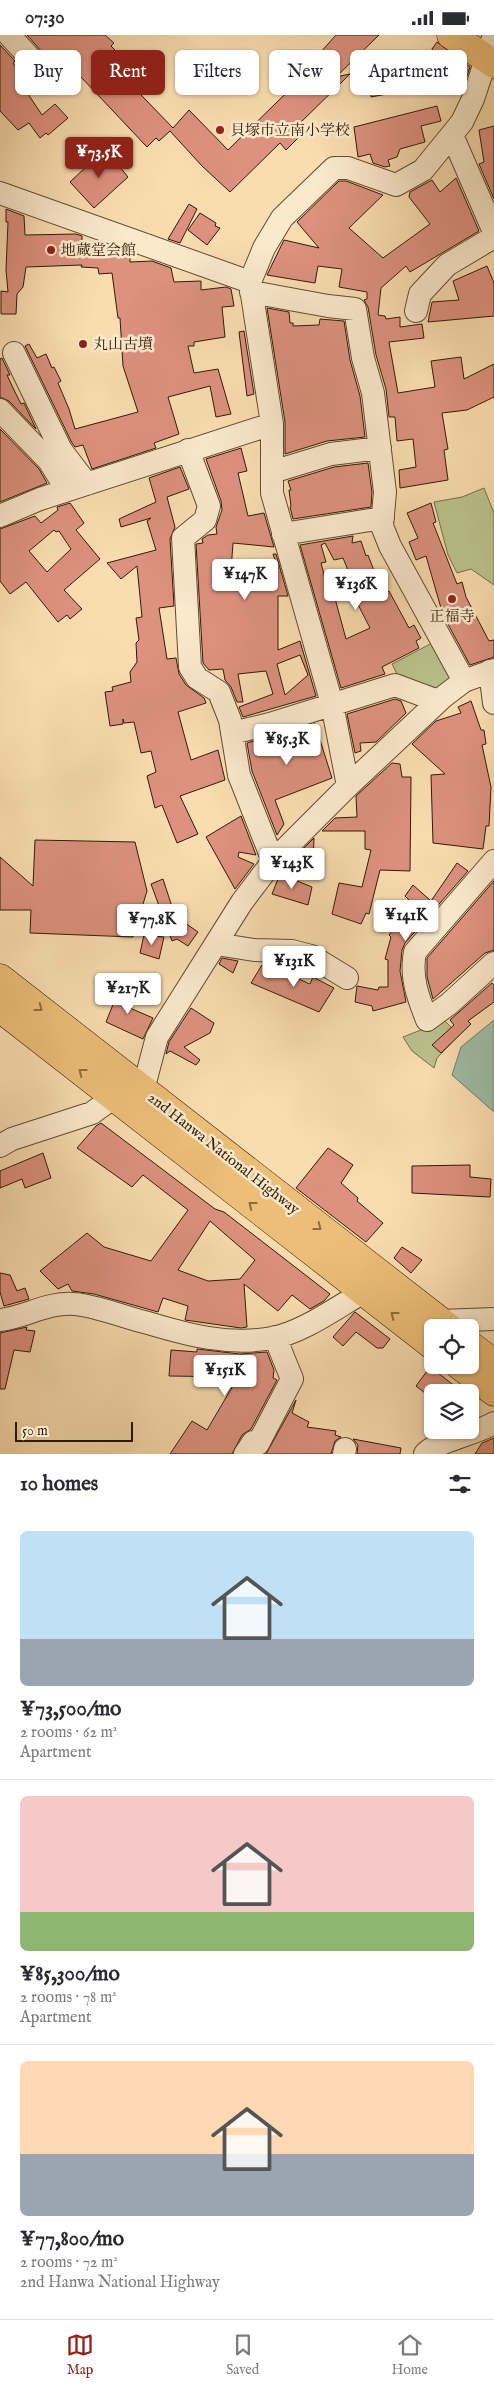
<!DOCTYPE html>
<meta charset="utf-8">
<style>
:root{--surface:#fff;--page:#f2f2f3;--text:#2b2b33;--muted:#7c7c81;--line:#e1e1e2;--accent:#8f2418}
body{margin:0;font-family:"IM FELL English","Noto Serif JP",serif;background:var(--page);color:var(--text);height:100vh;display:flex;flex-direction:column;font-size:19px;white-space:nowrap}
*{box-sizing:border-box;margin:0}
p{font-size:16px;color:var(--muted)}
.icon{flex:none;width:28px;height:28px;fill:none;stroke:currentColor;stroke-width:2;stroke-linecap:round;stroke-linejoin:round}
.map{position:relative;height:1419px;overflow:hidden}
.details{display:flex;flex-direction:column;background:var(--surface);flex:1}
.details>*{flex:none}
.guide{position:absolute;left:15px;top:15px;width:465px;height:45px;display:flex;gap:10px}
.controls{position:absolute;left:424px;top:1284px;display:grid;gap:10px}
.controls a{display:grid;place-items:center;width:55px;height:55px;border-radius:8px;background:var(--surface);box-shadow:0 1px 4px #0004;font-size:25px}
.scale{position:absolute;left:15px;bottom:12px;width:118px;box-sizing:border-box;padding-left:5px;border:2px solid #301b05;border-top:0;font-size:14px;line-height:18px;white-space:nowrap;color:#301b05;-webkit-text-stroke:4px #fbe9cc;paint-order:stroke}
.price{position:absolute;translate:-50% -42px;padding:0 11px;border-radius:5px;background:#fff;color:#222;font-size:16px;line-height:32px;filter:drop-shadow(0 1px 2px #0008)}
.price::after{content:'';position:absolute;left:50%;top:30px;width:15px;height:11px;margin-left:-8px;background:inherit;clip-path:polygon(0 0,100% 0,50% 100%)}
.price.on{background:var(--accent);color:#fff}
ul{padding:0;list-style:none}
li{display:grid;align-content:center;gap:10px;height:265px;padding:0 20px}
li+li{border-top:1px solid var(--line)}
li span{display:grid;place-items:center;height:155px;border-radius:8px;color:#555}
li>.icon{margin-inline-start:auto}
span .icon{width:90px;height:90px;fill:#fffc;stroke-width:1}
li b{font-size:21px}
h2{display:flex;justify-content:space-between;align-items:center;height:60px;padding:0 20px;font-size:21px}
.tag{padding:0 18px;border-radius:8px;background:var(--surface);box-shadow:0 1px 4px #0004;font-size:18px;line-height:45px}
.tag.on{background:var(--accent);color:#fff}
.status{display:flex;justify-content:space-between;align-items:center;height:35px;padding:0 25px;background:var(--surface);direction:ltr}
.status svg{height:14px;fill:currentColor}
.tabs{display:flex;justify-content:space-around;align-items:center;height:70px;border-top:1px solid var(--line);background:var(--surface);font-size:14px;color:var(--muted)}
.tabs a{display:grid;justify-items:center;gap:2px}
.tabs .on{color:var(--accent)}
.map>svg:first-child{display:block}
.green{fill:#bbc28d;stroke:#766e49}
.water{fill:#9ebda7;stroke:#727c66}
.building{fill:#dd917f;stroke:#301b05;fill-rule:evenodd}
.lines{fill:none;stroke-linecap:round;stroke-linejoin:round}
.minor-casing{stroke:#624c30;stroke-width:24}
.major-casing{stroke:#301b05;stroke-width:29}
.highway-casing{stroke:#301b05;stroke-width:29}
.minor{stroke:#fbe9cc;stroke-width:22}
.major{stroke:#ecbe78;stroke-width:28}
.highway{stroke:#ecbe78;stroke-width:28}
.oneway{stroke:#8e6c3e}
.poi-dot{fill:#8f2418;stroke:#fbe9cc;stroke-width:2}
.labels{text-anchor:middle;stroke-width:5;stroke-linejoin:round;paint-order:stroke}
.poi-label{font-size:15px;fill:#301b05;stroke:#fbe9cc;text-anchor:start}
.street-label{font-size:15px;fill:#301b05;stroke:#fbe9cc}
</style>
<div class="status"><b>07:30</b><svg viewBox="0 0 49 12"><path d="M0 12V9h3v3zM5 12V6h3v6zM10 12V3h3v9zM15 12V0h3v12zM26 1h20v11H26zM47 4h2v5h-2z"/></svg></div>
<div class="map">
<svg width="494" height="1419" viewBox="0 0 494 1419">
<rect width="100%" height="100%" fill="#f9ddb1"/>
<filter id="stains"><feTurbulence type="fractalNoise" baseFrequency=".004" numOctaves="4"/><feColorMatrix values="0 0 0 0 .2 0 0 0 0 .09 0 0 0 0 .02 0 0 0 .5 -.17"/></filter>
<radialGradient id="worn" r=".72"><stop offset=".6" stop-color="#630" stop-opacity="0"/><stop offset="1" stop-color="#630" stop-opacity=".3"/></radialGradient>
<!-- green -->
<path class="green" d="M484 453 494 478V550L471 534 457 538 448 520 434 467 462 462Z
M436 606 453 641 430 658 402 649 392 629Z
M440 981 459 1000 437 1023 434 1033 412 1016 403 1002 426 993Z"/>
<!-- water -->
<path class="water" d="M494 985V1077L452 1040 461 1012Z"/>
<!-- building -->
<path class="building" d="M27 0H105L114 8 111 11 123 23 114 32 173 93 189 75 228 115 323 22 320 18 336 0H379L336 42 350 39 294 94 301 100 286 115 280 108 230 157 202 131 170 96 159 106 156 103 147 112 63 23 49 35 44 29 42 17Z
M437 7 470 32 466 44 371 62 370 34 405 25 408 36 439 29 432 14Z
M0 10 15 26 13 28 24 44 20 47 42 80 55 69 68 83 48 100 46 98 40 103 29 88 18 95 0 76Z
M437 71 441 86 421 91 425 107 400 114 397 122 388 125 390 131 385 132 373 128 370 119 358 122 354 92Z
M494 91V164L479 129 484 127 479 95Z
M105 114 128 142 94 173 70 147Z
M456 143 479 196 410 237 406 231 381 253 378 280 385 281 386 284 400 282V292L422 289 424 303 389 307 398 358 435 352 431 326 461 322 464 344 494 329V362L467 375 442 378 448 414 444 415 448 445 400 453 399 435 416 432 413 404 397 406 395 382H389L386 354 376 320 368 272 364 265 367 264V257L339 252 342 234 318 231 315 248 267 240 284 205 319 213 297 187 339 146H346L383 160 349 193 383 223 430 189 409 162 410 157 432 145 440 157Z
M189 169 197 174 180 208 168 204Z
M6 174 24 181 25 200 76 199 82 201V211H97V217L112 216V219L128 217 130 218V227L152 226 171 233 174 247 201 246V255L226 252 231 254 234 271 222 272 225 302 194 307V311H188L194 338 218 334 231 379 216 382 210 351 168 362 179 399 154 408 156 413 92 434 83 410 75 412 72 408 25 311 29 309 37 323 46 319 52 333 54 332 61 346 58 348 69 374 75 394 138 377 123 331 120 283H118L112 238 99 239 98 233 81 232 82 230 26 232 23 252 17 259 16 279H1V256L8 257 6 235 8 187H6Z
M200 178 216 188 215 191 220 193 207 210 188 195Z
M487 231 494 248V281L428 287 432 267 459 265 453 246Z
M267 273 289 277 290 288H293V291L319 290 320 284 344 286 350 325 360 361 365 402 327 406 285 419V387Z
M244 296 254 359 247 361 239 297Z
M2 323 10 340H7L14 355 21 369 24 368 36 394 9 366 0 362V324Z
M0 394 39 434 47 448 0 467Z
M241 413 247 436 238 438 248 481 264 478 274 512 233 508 231 536 278 534 273 519H276L288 561H278V615L300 606 316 661 243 682 239 672 273 659 266 636 238 639 243 667H237L231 652 225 645 223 634 209 635 203 628 196 509 203 508 202 504 208 500 217 499 216 492 222 475 221 466 206 424ZM300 620 308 640 285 660 277 629Z
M368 428 372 457 371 472 293 484 290 472 291 471 289 455H291L288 446 334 432Z
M180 432 189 454 167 462 175 492 170 504 174 571 159 573 167 624 176 623 179 639 186 650 204 663 206 668 178 677 191 725 218 715 225 745 180 761 198 799 177 808 162 770 155 773 147 741 156 737 151 716 141 718 134 687 124 688 123 684V689L110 691 105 657 113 656 112 652 131 647 130 637 137 627 136 608 139 605 136 583 142 582 137 531 121 544 107 528 156 515 147 486 151 483 121 492 119 484 156 467 149 443Z
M70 468 84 488 76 495 100 524 64 555 82 574 70 584 67 580 58 587 26 547 10 559 0 546V494L35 481 41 488 58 475 57 472ZM54 495 56 497 59 496 71 514 47 537 29 516Z
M431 468 436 487 433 488 457 549 462 547 466 562 489 606 494 605V622L470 630 443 580 426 521 416 525 409 507 418 503 407 478Z
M353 501 352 508 361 506 366 521 368 520 383 559 389 556 409 593 414 590 421 603 416 606 419 613 382 632 385 639 341 653 300 510ZM325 508 334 525 343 523 354 550 349 552 370 593 346 604 333 556 329 558 321 528 326 527 321 510Z
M395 664 401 666 406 678 376 707 360 708 361 716 355 718 347 679Z
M471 666 481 695H484L486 709 482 710 491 752 489 791H486L483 814 433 808 431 740 445 739 412 709 436 686 461 678 458 672Z
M315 689 332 743 275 765 284 789 277 800 252 736 247 708Z
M392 728 400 729 402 742H411L410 836 380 835 369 879 366 878 361 889 332 879 339 848 362 852 371 815 365 814V796H322L335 783 357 782 356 761Z
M241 781 256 820 239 817 238 822 254 829 235 854 206 802Z
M314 803 313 829 292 825Z
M35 805 135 807 147 856 133 902 30 898 31 875H0V822L33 851Z
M457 828 468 836 405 908 402 915 400 936 406 967 373 976 372 971 355 967 357 951 378 955 379 952H388V925L385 924 391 902 389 900 401 884 398 880 410 866 405 861 413 850 431 866Z
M280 839 312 852 308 870 272 859Z
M163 844 175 881 198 897 188 911 177 904 172 906 151 849Z
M494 846V915L485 918 433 964 427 942V923Z
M144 900 164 902 159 924 140 918Z
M222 923 238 926 233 938 219 929Z
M262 930 284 941 285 938 310 949 313 942 334 953 319 977 251 948Z
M492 948 494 950V967L468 986 471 989 441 1018 432 1010 454 990 450 985Z
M120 952 134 958 130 973 153 983 143 1004 106 987Z
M191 973 214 988 210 998 184 1012 200 1025 196 1030 170 1016 166 1019 169 1007Z
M101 1088 215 1174 224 1177 330 1259 324 1266 310 1274 292 1260 278 1276 244 1249 247 1292 241 1293 185 1285 188 1271 163 1263 158 1277 94 1259 72 1256 68 1249 58 1254 40 1236 87 1198 104 1212 151 1226 188 1175 143 1140 132 1152 77 1113 96 1091ZM210 1186 255 1225 240 1244 208 1246 178 1235Z
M328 1113 353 1130 341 1148 358 1163 357 1166 383 1188 366 1207 296 1153Z
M43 1118 51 1143 25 1153 22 1144 0 1153V1136Z
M470 1130V1142L491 1144 490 1162 412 1158V1131Z
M402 1212 422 1225 411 1238 394 1223Z
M0 1238 10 1240 17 1256 25 1253 29 1264 4 1271 0 1257Z
M355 1277 390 1304 383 1313H377L356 1297 343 1311 333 1302Z
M27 1292 26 1295 35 1296 30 1317 14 1315 5 1354H0V1298Z
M197 1314 240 1319 267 1317 274 1335 273 1343 277 1345 251 1394 242 1400 232 1419H170L192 1386 207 1395 238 1342 169 1341 171 1315 197 1317Z
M430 1332 464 1358H425L416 1351Z
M296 1365 292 1378 309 1387 307 1392 336 1396 335 1400 341 1402 335 1406 331 1419H266Z
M494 1403V1419H475L482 1408Z
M353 1404 401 1413 400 1419H357L358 1410Z"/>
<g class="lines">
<!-- minor casing -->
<g class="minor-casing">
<path id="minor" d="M9 0 32 25
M452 100 494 197
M0 158 250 247
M251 257 328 271 355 274 363 323 373 358 385 457 382 491 390 511 464 646
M416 276 420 259 447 230 494 202
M14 318 61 415 87 449
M0 375 49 426 67 455
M188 415 209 471 205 485 183 503 190 632 197 643 219 657 230 685 239 740 273 826
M272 437 331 419 380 413
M0 481 40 464 272 389
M283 499 383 483
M490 636 494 668
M232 698 270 689 395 650 438 666
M348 751 332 669 272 458V389L250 247 264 213 282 183 334 133H348L396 150 423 135 462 87 473 64 494 0
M494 826 415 917C410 942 418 962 427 985L449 969 494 928
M216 909 254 915 292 916 311 921 347 943
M143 1055 157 1002 242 867 273 826 348 751 443 662 464 646 494 635
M0 1111 12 1104 92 1078 114 1062
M0 1285C26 1282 47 1267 74 1269 94 1270 127 1283 148 1288 188 1300 230 1311 272 1303 302 1298 337 1272 364 1257
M440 1286 494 1284
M245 1419 253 1407 258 1409 292 1344 275 1302
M344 1419 345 1414
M425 1419C432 1408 479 1398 494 1388"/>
</g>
<!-- major casing -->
<g class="major-casing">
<path id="major" d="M451 0 494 29"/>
</g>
<!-- highway casing -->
<g class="highway-casing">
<path id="highway" d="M0 943 448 1292
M0 973 432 1310
M470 1310 494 1328
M459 1330 494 1357"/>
</g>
<!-- minor -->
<use href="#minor" class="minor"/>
<!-- major -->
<use href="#major" class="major"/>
<!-- highway -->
<use href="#highway" class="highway"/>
</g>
<!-- one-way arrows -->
<defs><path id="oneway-chevron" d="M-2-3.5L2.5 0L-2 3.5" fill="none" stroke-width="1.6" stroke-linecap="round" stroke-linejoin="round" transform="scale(1.25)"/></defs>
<g class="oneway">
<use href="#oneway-chevron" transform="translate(39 973) rotate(38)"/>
<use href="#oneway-chevron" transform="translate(82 1037) rotate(-142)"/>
<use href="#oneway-chevron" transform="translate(252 1170) rotate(-142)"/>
<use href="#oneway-chevron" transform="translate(318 1192) rotate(38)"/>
<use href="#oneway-chevron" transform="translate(394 1280) rotate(-143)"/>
</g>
<!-- markers -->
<g class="poi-dot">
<circle cx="220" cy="95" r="5"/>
<circle cx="51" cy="215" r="5"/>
<circle cx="83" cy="309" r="5"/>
<circle cx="452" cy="564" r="5"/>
</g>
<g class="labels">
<!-- poi labels -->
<g class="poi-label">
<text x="230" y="100">貝塚市立南小学校</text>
<text x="61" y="220">地蔵堂会館</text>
<text x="93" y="314">丸山古墳</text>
<text x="452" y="586" text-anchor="middle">正福寺</text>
</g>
<!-- street labels -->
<g class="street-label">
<text transform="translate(224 1118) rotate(38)" y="5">2nd Hanwa National Highway</text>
</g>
</g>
<rect width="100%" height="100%" filter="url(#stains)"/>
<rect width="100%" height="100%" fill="url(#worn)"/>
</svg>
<div class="controls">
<a><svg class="icon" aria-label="locate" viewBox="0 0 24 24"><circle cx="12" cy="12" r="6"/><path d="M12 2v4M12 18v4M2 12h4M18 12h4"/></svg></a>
<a><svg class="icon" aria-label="layers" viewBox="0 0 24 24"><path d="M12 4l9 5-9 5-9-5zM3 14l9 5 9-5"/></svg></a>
</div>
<div class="scale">50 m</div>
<b class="price on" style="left:99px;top:144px">¥73.5K</b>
<b class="price" style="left:245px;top:566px">¥147K</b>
<b class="price" style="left:356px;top:576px">¥136K</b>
<b class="price" style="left:287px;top:731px">¥85.3K</b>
<b class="price" style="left:292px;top:855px">¥143K</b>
<b class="price" style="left:406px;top:907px">¥141K</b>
<b class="price" style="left:152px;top:911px">¥77.8K</b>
<b class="price" style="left:294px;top:953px">¥131K</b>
<b class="price" style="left:128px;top:980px">¥217K</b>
<b class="price" style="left:225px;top:1362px">¥151K</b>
<div class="guide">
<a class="tag">Buy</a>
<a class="tag on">Rent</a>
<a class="tag">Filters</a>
<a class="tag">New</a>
<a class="tag">Apartment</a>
</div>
</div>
<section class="details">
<h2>10 homes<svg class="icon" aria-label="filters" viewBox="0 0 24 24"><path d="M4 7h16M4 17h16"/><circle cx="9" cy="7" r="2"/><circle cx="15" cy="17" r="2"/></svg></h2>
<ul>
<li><span style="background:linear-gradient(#bfe0f5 70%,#9aa5b1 0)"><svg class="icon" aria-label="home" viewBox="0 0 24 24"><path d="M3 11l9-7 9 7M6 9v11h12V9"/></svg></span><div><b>¥73,500/mo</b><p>2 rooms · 62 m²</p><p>Apartment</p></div></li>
<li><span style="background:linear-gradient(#f6c9c9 75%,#8fb573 0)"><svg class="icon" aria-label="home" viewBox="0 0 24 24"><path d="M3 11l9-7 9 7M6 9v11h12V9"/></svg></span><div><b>¥85,300/mo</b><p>2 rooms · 78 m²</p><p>Apartment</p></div></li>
<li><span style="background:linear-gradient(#ffd9b3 60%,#9aa5b1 0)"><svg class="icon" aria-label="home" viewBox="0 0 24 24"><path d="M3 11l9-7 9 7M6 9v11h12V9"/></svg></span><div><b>¥77,800/mo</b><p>2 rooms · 72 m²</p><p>2nd Hanwa National Highway</p></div></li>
</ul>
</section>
<nav class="tabs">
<a class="on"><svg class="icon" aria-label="map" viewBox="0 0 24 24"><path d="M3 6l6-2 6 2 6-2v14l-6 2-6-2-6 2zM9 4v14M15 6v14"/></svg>Map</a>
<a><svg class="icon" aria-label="saved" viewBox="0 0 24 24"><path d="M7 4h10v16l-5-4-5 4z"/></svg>Saved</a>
<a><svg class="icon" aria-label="home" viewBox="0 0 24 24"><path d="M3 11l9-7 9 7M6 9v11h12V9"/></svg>Home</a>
</nav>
